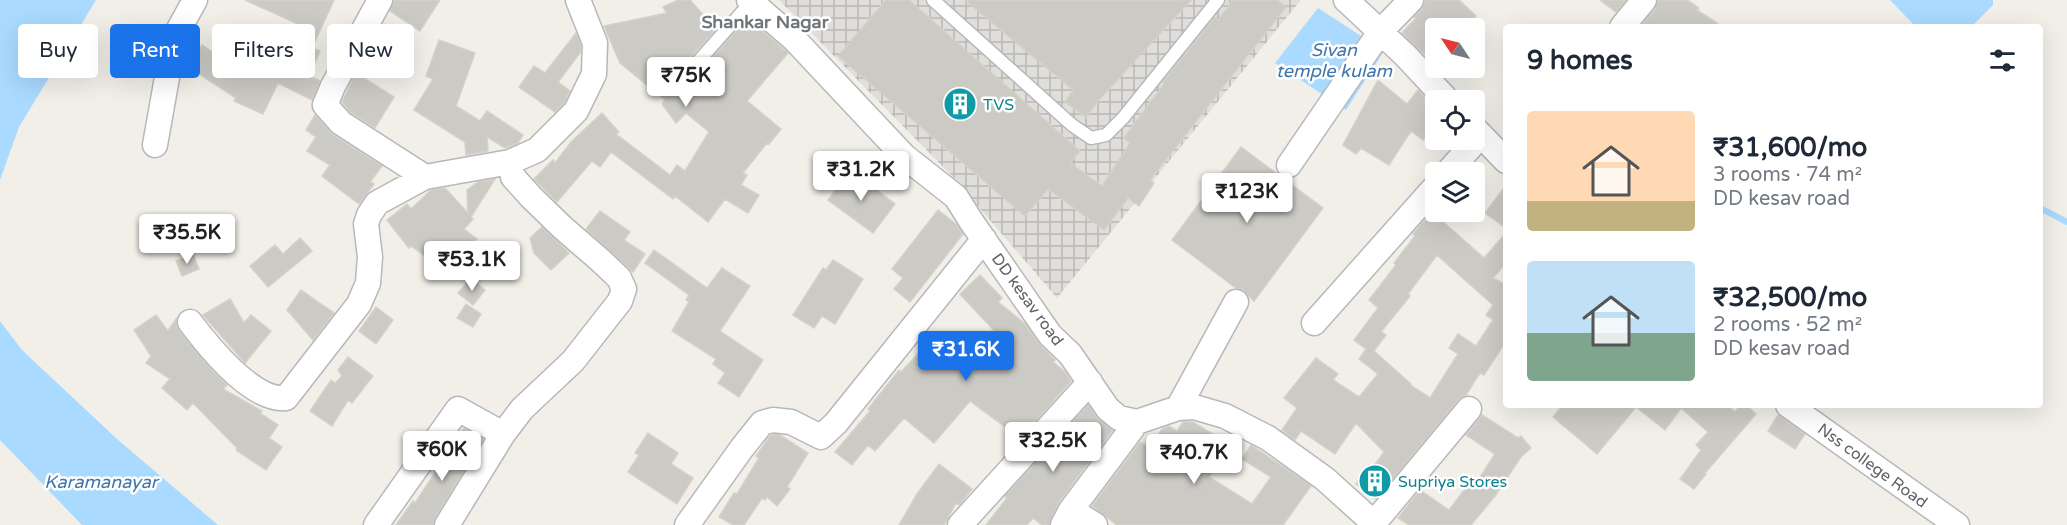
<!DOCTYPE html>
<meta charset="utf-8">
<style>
:root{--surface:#fff;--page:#f2f2f3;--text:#1f2937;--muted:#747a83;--accent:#1a73e8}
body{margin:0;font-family:"Varela Round",sans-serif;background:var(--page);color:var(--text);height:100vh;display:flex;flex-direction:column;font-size:22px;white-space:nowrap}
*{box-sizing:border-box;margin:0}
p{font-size:20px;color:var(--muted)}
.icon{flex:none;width:33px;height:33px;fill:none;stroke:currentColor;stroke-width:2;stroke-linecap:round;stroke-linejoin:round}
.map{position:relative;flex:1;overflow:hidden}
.panel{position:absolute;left:1503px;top:24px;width:540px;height:384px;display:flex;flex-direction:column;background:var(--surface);border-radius:6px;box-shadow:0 6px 24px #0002}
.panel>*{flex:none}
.guide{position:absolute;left:18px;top:24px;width:570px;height:54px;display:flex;gap:12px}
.needle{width:39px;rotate:305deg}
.fabs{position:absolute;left:1425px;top:18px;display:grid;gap:12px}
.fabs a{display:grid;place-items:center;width:60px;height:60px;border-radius:6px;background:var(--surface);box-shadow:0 6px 24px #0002;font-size:30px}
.price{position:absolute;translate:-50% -51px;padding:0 14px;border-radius:6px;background:#fff;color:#222;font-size:20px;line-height:39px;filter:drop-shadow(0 2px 3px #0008)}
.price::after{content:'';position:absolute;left:50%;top:36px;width:18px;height:14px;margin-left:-9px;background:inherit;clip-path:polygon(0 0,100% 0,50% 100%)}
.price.selected{background:var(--accent);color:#fff}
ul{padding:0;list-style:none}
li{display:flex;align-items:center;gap:18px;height:150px;padding:0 24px}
li span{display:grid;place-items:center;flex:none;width:168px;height:120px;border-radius:6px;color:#555}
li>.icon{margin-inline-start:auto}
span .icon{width:72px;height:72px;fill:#fffc;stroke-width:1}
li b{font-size:26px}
h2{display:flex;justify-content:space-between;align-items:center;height:72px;padding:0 24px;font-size:26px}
.pill{padding:0 21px;border-radius:6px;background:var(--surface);box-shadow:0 6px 24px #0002;font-size:21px;line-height:54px}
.pill.selected{background:var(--accent);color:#fff}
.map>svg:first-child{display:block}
.industrial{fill:url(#industrial-grid)}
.water{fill:#aadaff}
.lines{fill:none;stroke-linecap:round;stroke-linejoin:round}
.stream{stroke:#aadaff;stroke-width:6}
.building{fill:#cccac5;stroke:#d6d1c6;stroke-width:1.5;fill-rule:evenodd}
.lane-casing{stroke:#b5b8bc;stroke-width:15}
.street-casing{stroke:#b5b8bc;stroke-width:27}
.lane{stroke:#fff;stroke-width:12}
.street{stroke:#fff;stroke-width:24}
.labels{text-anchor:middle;stroke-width:5;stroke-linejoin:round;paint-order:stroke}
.culture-label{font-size:16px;fill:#0d838f;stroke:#fff;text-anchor:start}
.street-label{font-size:16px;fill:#5f6368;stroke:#fff}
.neighbourhood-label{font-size:18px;font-weight:bold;fill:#70757a;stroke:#fff}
.water-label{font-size:18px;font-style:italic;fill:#4174aa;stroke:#fff}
</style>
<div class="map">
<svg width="2067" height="525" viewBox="0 0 2067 525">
<defs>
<pattern id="industrial-grid" width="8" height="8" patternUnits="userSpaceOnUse" patternTransform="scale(1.5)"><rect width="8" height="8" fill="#e0deda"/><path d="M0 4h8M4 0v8" fill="none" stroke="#b9b8b5"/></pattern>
</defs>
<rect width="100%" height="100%" fill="#f1efe8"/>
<!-- industrial -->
<path class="industrial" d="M779 0H1301L1057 298 952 176Z"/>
<!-- water -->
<path class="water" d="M0 0H96L19 127 0 180Z
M1890 0H1993V5L1971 27H1916Z
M1318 8 1384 51 1346 110 1275 63Z
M0 321 22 350 117 439 218 525H82L0 440Z"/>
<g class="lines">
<!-- stream -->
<path class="stream" d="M2040 208 2067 222"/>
</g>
<!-- building -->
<path class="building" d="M245 0H334L312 48 320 51 309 76 320 81 312 100 278 83 263 114 234 101 236 98 184 64 187 47 196 53 202 45 247 75 251 65 271 75 296 23Z
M394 0H440L420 31 390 11Z
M678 0H690L716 29 688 60 687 68 693 73 701 70 748 18 788 53 747 101 781 129 769 144 767 143 743 173 747 175 741 185 759 195 748 213 725 199 708 222 675 196 673 199 611 152 600 167 592 161 557 202 534 179 553 160 555 163 571 142 602 113 619 132 616 134 670 175 677 165 685 171 709 132 686 113 676 123 662 104 665 100 620 63 604 26 667 13 663 7Z
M886 0H909L1080 151 1070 163 1102 186 1130 143 1124 138 1164 84 1162 83 1215 17 1218 20 1233 0H1277L1286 7 1150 180 1154 183 1139 206 1128 198 1104 230 1048 189 1025 216 838 56Z
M965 0H1191L1098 101 1086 117 1065 102 1073 90Z
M1425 0H1459L1476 16 1464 28H1436V65L1402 33 1416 18 1414 17 1422 9Z
M1600 0H1626L1616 12Z
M1658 0H1687L1699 8 1697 10 1723 27H1640L1655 9Z
M576 33 581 45 580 53 558 82 570 91 564 103 555 112 519 87 534 66 545 73Z
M439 40 475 53 456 106 480 121 487 111 523 135 518 143 505 148 487 137 488 151 466 155 465 142 414 110 433 79 426 76Z
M356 73 394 97 375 128 350 112 342 102Z
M1378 80 1407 104 1418 90 1436 109V124L1423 140 1411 131 1389 165 1361 148 1356 154 1343 145Z
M315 115 333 135 382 166 370 182 374 184 359 204 322 176 330 165 307 151 316 137 306 130Z
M1241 147 1323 208 1254 301 1243 290 1236 288 1172 240Z
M850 170 895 204 873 233 828 200Z
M495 179 471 217 473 219 464 229 477 239 453 255 444 243 431 260 411 246 409 248 387 220 407 204 411 209 431 190 445 188 468 213 467 190 478 182Z
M1506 185V228L1485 213Z
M938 210 956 224 963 234 910 302 894 289 903 278 892 269Z
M600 211 630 232 624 240 645 254 633 272 586 229Z
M1432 212 1484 258 1506 233V263L1493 278 1506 285V341L1484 375 1480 373 1466 395 1458 400 1376 499 1356 484 1364 473 1368 474 1384 452 1356 423 1335 454 1301 431 1295 440 1282 430 1297 408 1284 398 1316 358 1338 374 1333 380 1359 397 1378 374 1359 359 1366 349 1354 340 1378 308 1369 300 1396 265 1394 263 1415 236 1413 234ZM1437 255 1493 305 1486 315 1493 320 1476 346 1458 334 1449 348 1458 354 1430 398 1410 385 1411 384 1374 351 1386 335 1381 332 1410 296 1408 294Z
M542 227 569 253 551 270 534 253 530 238Z
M300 238 312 251 268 287 250 266 275 245 283 254Z
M654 250 707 288 722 268 750 286 720 331 763 360 739 397 718 383 725 373 713 364 716 359 672 331 689 302 686 300 689 295 645 263Z
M193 254 199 269 182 276 176 261Z
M833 260 863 279 835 324 822 316 814 328 793 315 823 268 826 270Z
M980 275 1002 298 998 302 1024 323 1038 343 1055 360 1053 362 1064 371 1071 381 1020 438 970 401 934 443 904 418 875 451 868 445 852 465 835 452 870 411 868 409 899 370 901 372 933 338 943 345 949 336 982 360 1001 338 960 294Z
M471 278 485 290 473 305 458 293Z
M301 290 334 313 313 340 287 310Z
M230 299 244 323 251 315 271 331 245 363 203 315Z
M466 304 481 314 473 327 457 318Z
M376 307 393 320 376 344 359 331Z
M156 315 168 331 176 319V324L179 331 209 367 227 385 223 389 262 411 260 413 278 425 269 438 282 447 266 470 236 450 237 448 193 403 187 410 162 388 170 379 146 363 151 356 134 330Z
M348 357 373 376 352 403 348 400 332 426 310 411 331 380 335 383 342 376 338 370Z
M1088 405 1099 420 1113 430 1059 502 1049 525H1042L1033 518 1027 525H986L1007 498 1005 496Z
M1563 405H1727L1735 412 1741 405H1746L1756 414 1705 473 1706 474 1694 489 1680 479 1701 450 1696 445 1708 432 1681 408 1665 430 1636 407 1597 454 1553 417Z
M1482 415 1518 438 1521 436 1531 448 1521 457 1495 496 1471 525H1409L1398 518 1420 490 1449 510 1468 485 1473 488 1495 454 1466 435Z
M1778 415 1805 434 1795 449 1768 431Z
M1183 422H1193L1230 445 1209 477 1252 504 1271 477 1242 459 1251 445 1311 486 1283 525H1117L1092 506 1140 442 1150 448 1162 429 1169 426 1177 431Z
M464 429 483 439 435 518 433 525H396L413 501 415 503Z
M648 433 678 453 671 464 693 478 677 504 628 472 639 455 635 453Z
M774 434 780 435 808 453 787 487 790 489 777 506 767 497 765 500 762 498 744 525H733L719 517 734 493 737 494 759 458 756 456 765 443 770 436Z
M939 464 972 489 959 505 956 503 944 525H899L917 494Z"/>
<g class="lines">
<!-- lane casing -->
<g class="lane-casing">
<path id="lane" d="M933 0 1072 125 1091 138 1106 135 1123 118 1218 0
M695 65 751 2"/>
</g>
<!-- street casing -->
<g class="street-casing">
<path id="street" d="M380 0 333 86 325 105 341 123 425 177
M749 0 794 39 904 156 956 197 971 221 1050 335 1070 354 1108 409 1119 418 1137 422 1178 408 1194 407 1225 416 1268 438 1293 456 1325 479 1376 525
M1346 0 1406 56 1447 100
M1622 27 1644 0
M1474 128 1506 161
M155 145 174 38 195 0
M1289 165 1380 32 1411 0
M1448 172 1481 135
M190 322C208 346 253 402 286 398L359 304 368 283 370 257 366 224 369 215 377 203 425 177 510 162 537 150 576 111 594 74 595 43 578 0
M1314 323 1436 186
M1788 405 1957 525
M1178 408 1236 302
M1071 510 1095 525
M1374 523 1469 409
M376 525 458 409 503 434
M447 525 503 434 522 409 573 361 620 301 624 289 619 278 600 260 563 228 531 197 513 177 510 162
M687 525 742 448 762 423 773 420 791 422 821 437 836 423 984 239
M960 525 1090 382
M1063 525 1071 510 1137 422"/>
</g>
<!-- lane -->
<use href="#lane" class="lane"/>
<!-- street -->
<use href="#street" class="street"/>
</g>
<!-- icons -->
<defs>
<g id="building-disc" transform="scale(1.725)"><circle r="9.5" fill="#0f9aa8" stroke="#fff"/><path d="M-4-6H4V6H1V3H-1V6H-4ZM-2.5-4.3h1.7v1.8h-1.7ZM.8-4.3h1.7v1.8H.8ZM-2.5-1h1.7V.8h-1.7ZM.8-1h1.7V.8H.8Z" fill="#fff"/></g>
</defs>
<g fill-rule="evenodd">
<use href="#building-disc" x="960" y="104"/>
<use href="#building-disc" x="1375" y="481"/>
</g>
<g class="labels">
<!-- culture labels -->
<g class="culture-label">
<text x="983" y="110">TVS</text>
<text x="1398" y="487">Supriya Stores</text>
</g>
<!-- street labels -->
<g class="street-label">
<text transform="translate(1028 299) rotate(54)" y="6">DD kesav road</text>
<text transform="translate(1873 465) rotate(36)" y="6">Nss college Road</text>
</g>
<!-- neighbourhood labels -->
<g class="neighbourhood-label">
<text x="765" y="28">Shankar Nagar</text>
</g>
<!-- water labels -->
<g class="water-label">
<text x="1334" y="56">Sivan<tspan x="1334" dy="21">temple kulam</tspan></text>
<text x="101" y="488">Karamanayar</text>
</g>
</g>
</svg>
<div class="fabs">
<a><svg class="needle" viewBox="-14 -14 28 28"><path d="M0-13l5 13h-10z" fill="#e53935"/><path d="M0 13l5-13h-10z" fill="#747a83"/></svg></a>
<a><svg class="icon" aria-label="locate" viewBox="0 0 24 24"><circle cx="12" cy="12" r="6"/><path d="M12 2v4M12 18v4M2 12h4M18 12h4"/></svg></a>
<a><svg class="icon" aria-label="layers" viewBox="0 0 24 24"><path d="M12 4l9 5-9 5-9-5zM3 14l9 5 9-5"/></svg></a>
</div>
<b class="price" style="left:686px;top:108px">₹75K</b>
<b class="price" style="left:861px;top:202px">₹31.2K</b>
<b class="price" style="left:1247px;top:224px">₹123K</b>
<b class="price" style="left:187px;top:265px">₹35.5K</b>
<b class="price" style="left:472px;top:292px">₹53.1K</b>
<b class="price selected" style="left:966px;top:382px">₹31.6K</b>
<b class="price" style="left:1053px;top:473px">₹32.5K</b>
<b class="price" style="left:442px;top:482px">₹60K</b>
<b class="price" style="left:1194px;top:485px">₹40.7K</b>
<div class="guide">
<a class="pill">Buy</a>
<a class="pill selected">Rent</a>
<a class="pill">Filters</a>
<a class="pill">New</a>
</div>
<section class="panel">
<h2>9 homes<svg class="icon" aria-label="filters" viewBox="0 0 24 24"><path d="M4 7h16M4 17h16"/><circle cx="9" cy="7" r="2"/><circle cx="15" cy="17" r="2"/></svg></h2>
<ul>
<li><span style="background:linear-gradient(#ffd9b3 75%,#c2b280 0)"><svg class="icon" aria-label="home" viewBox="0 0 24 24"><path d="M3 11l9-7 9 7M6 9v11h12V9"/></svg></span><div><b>₹31,600/mo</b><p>3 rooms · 74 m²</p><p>DD kesav road</p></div></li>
<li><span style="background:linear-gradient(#bfe0f5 60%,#7fa58c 0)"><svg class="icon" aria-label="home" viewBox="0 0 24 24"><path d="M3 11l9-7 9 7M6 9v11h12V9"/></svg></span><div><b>₹32,500/mo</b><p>2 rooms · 52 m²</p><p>DD kesav road</p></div></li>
</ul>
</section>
</div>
